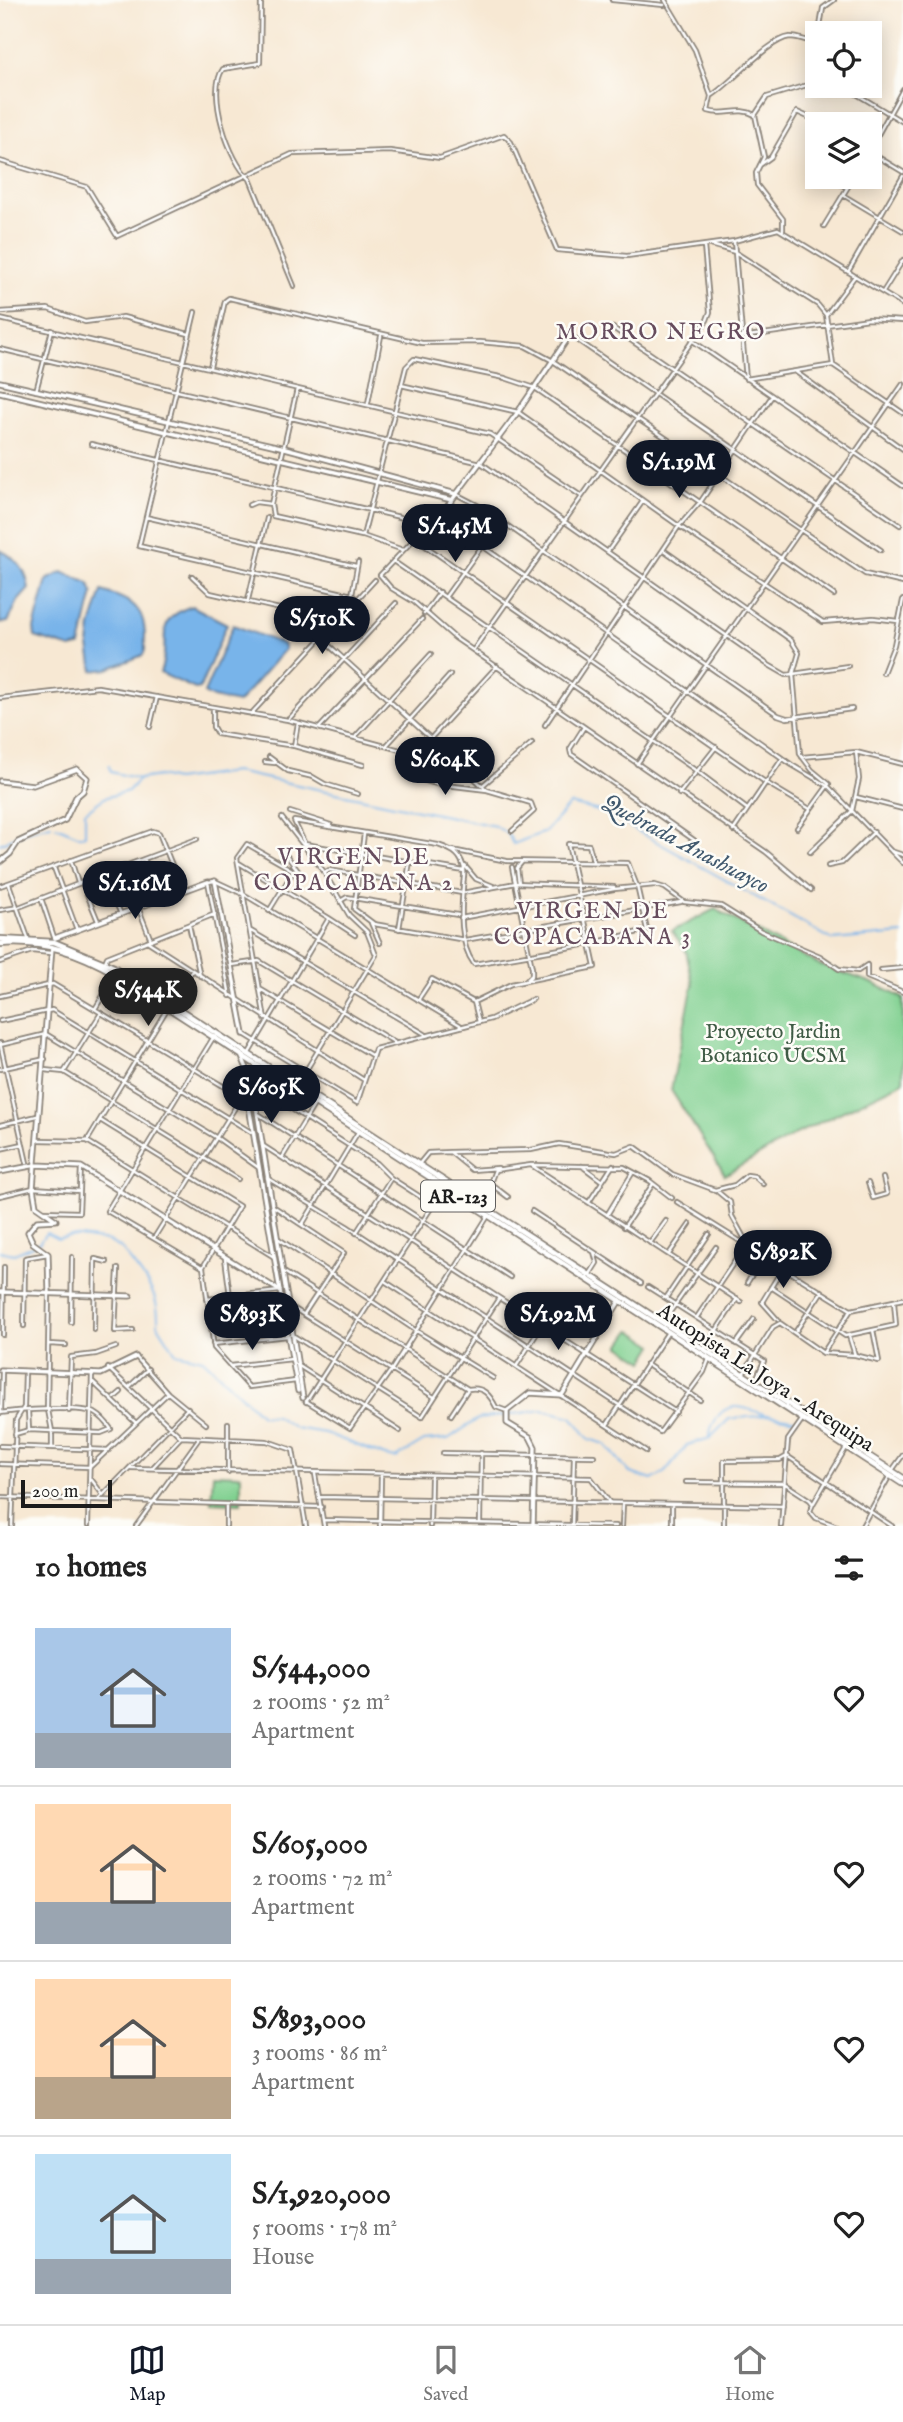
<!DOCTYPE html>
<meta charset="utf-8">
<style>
:root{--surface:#fff;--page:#f2f2f2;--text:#222;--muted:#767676;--line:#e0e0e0;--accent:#111827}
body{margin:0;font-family:"IM FELL English",serif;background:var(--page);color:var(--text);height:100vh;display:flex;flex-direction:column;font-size:26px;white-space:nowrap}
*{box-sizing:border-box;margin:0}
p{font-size:23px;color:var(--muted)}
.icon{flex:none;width:38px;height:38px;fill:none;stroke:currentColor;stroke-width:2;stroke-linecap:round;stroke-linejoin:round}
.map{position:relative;height:1526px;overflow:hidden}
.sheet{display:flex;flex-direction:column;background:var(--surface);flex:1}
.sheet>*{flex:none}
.controls{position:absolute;left:805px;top:21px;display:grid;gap:14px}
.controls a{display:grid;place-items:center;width:77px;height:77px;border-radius:0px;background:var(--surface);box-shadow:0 4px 18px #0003;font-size:35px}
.scale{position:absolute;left:21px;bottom:18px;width:91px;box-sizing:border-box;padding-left:7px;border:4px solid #1c1c1c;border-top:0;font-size:19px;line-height:24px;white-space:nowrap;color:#1c1c1c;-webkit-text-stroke:5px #fdfcf7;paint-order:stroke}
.price{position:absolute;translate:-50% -60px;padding:0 16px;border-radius:24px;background:var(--accent);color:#fff;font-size:23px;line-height:46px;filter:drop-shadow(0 2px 4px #0008)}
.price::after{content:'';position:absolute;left:50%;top:42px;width:21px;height:16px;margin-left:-10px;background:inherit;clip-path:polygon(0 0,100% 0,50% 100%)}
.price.on{background:#222;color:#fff}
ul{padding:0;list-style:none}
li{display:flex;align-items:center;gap:21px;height:175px;padding:0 35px}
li+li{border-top:2px solid var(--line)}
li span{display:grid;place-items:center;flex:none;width:196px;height:140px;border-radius:0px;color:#555}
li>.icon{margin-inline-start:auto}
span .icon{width:84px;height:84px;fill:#fffc;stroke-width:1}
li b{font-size:30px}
h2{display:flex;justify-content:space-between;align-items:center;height:84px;padding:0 35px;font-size:30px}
.menu{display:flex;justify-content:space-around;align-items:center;height:98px;border-top:2px solid var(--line);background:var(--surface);font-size:19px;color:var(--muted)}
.menu a{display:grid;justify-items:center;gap:4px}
.menu .on{color:var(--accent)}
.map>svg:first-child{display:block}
.green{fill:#80d090;stroke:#4e7656;stroke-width:2}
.water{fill:#78b4ea;stroke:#4a6883;stroke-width:2}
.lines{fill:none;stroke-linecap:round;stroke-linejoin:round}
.stream{stroke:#78b4ea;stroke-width:2}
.street-casing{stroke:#8a8278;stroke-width:6}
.secondary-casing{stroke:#8a8278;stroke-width:7}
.primary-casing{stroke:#8a8278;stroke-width:8}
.street{stroke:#fff;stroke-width:2.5}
.secondary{stroke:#fff;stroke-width:3.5}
.primary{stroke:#fff;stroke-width:4.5}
.labels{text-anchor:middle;stroke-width:5;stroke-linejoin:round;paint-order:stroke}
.shield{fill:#fdfcf7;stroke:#605f5e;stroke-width:2}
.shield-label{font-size:19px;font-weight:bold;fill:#1c1c1c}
.park-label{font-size:21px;fill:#3f5b45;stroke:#fdfcf7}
.street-label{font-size:21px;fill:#1c1c1c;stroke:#fdfcf7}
.neighbourhood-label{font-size:23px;letter-spacing:2px;fill:#664c5d;stroke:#fdfcf7}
.water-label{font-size:23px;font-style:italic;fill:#41596e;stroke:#fdfcf7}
</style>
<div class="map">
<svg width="903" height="1526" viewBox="0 0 903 1526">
<rect width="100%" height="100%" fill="#fdfcf7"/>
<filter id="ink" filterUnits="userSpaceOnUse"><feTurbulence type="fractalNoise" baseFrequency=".0143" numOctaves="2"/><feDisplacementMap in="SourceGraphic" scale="14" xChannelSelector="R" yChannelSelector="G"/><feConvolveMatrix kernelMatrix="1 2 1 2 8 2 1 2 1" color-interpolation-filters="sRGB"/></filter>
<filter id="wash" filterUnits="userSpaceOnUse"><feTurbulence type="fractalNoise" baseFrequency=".00686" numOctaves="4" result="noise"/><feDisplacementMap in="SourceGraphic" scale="28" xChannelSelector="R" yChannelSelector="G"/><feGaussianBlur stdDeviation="1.57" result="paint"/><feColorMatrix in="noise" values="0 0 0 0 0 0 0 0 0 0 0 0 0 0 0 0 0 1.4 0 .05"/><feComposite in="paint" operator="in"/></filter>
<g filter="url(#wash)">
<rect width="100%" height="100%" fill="#f7e8d3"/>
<!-- green -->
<path class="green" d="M715 909 818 964 875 984 903 998V1082L796 1134 725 1175 671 1090 693 984 686 951 672 931Z
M631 1330 654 1345 644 1361 620 1346Z
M213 1474 241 1475V1503L211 1502Z"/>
<!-- water -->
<path class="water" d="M0 550C16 558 27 571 29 589L18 601 8 622 0 623Z
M62 572 89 583 93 593 80 646 71 648 35 637 34 628 47 580Z
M102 591C141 603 146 612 145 650L143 655 108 669 93 671 89 646 91 626Z
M192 606 227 624 200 688 195 689 160 673C173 640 149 621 192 606Z
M233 625 283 644 285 649 238 703 213 698 204 693Z"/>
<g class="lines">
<!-- stream -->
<path class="stream" d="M109 766 111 772 139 779 159 776 175 780 235 772 495 826 508 834 513 844 545 832 570 804 603 812 833 940 903 934
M56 826 80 836 85 835V812L104 798 128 791 139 779
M0 844 29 830 51 825
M0 1251 14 1254 39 1243 46 1233 58 1239 72 1236 108 1241 121 1248C141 1276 160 1289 158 1325L176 1353 203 1359 261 1415 276 1416 295 1428 325 1433 385 1456 396 1458 424 1441 448 1439 478 1419 543 1410 572 1417 589 1439 605 1444 630 1473 652 1480 665 1472 687 1445 710 1438 729 1419 768 1415 797 1420
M710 1437C710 1430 711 1427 715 1421 727 1399 745 1408 764 1414"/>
</g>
</g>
<g filter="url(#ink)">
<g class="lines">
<!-- street casing -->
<g class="street-casing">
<path id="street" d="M261 0 260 63 223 69C206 92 229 162 250 179L294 286
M612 0 664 5
M665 0 695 50 711 96 708 111C726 117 738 106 755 115L764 157 756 173 757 185 783 219V230
M819 33 823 8 834 0
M843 86 903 122
M711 96C731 84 769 39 790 37 799 37 809 42 817 43
M755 115 767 97 807 85
M870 149 903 89
M870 152 903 172
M0 161 87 187 117 236 292 154 390 151 440 158 504 135 511 142 557 250 627 256 734 241 778 229 855 276 826 315
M760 165 771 157 797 112 824 124
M830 177 847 188
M843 195 903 231
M824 226 854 177
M734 241 746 379 833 365
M711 245 735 252 818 305 826 315 833 365 903 413
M848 272 903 176
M855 276 903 305
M883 292 903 260
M0 312 48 309 85 322 123 317 189 334
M195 312 139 546 352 595
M0 319 490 434 581 496
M613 328 900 525
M570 335 881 550
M741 337 869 319 903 321
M693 341 903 486
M0 349 481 463 767 664 786 675 793 674 800 754 812 770 829 784 797 828
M210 367 225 301 229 298 422 343 480 342 525 346 553 361 865 574 903 583
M796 372 903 449
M401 385 518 412 679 526 823 622 873 618 898 621
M297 389 271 504 273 516 362 536
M36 391 52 330
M368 403 381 336
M91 444 408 519
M456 494 481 507 778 715 787 718 852 709
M249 505 256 502 271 504
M146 517 356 566
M414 538 765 782 810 809
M403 550 363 536 406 367 414 359 505 378 535 388 834 595
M608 551 643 501
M665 551 791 640 799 653 793 674
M393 561 698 772 747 809
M192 576 210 593 337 622
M446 596 482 546
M357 599 352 595 358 562
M248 600 267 518
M424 614 440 592
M322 639 487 790 531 803 534 811 512 831
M474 649 707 320 710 312 704 246
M883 673 894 645 903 600
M793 674 848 666
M0 698 98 687 288 720 464 767
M213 709V727L217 734 294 746 363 765
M251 714 375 580
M288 720 396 603
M545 725 679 526 701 501 772 396
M150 727 157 697
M584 727 570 749 571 754 694 840
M319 728 422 619
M356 736 431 654
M431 738 497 666
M294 746 298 723
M386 746 450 675
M269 757 288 771 313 777 325 784 358 794
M802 757 856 752 903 764
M265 762 275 763
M637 764 903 384
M407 776 437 784 487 790
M483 785 532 743
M679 794 716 747
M856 797 903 809
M290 812 331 825
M282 818 325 873 329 870 462 893 516 883 614 887
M733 831 782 759
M364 834 354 909 374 924 465 940 681 902
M452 850 507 861 628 863 637 886 647 930 589 944 474 964C459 944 461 911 463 887 463 881 466 871 463 865 459 852 449 849 438 845L294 821 305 844 464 871
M891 851 903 863
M284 852 299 872
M810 852 852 811 859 779 856 752
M144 859 163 897
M71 860 78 883
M239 863 329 918
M125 866 197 839
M465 866 476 879 493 886
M828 866 842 863 874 832
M512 867 532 968V975L526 981
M54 868 77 930
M103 874 121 914
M328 880 334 893
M82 882 98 921
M519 883 517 868 522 862
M9 884 28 938
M0 886 153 831 159 833 176 875 157 883
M811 890 766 852 455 638 414 602 391 588 380 575 433 519 440 516 792 765 829 787 891 851 903 855
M41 898 54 937
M342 900 347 897 458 915
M138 907 151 940
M0 910 19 907 124 866 141 906
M269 911 293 872
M461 918 614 889 655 885 665 888 684 902 721 906 761 931 820 956 839 969 858 971 867 965V977L903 992
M371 923 380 943
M189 925 200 976
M399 929 410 861
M251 931 425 1034
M147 941 364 1080
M0 962 32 951 50 953
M105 962 107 957 215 914
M232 965 259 961 394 1042
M881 970 903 968
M260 989 371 1055
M0 996 53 984 248 1101
M230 996 208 882 215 881 245 895 460 1025
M418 1000 432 979 474 1002 511 984 595 967 568 844 589 845 593 861
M474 1002 479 1022
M171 1003 192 971
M95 1009 116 974
M265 1019 237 858 247 844 301 875
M0 1021 52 1010 254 1134
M244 1034 357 1103 375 1049 491 1019 533 999
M0 1043 27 1163
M0 1045 46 1034 217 1138 259 1168
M249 1053 329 918 355 935
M0 1069 45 1059
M44 1070 64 1072 238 1179
M64 1072 101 1013
M305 1072 376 955 367 932 349 915 325 874
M251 1083 376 1163 391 1178 433 1205 306 1402
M257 1113 510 1277
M100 1120 239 1206 203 1267 214 1348 249 1387 296 1381
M0 1125 37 1116
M38 1140 87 1141 274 1257
M87 1141 167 1009
M262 1145 676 1412
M0 1149 23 1144
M450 1152 531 1150 559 1144 616 1153 634 1146 672 1174 715 1190 735 1185 747 1175 754 1176 763 1184
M282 1158 314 1105
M419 1164 428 1153 450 1152 472 1170 498 1168
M531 1165 624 1167 650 1181 672 1198
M582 1166 602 1181
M267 1178 347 1226 660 1432 704 1372 709 1359
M868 1183 873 1198 887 1194 883 1178
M491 1184 508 1197
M0 1196 33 1188 80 1191
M589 1202 613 1165
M677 1202 851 1310 903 1299
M482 1204 495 1170 531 1165 741 1302
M273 1206 344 1253 304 1314
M43 1211 79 1212 81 1167
M532 1211 641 1283
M607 1215 633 1172
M302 1225 358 1132
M624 1227 653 1184
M356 1233 391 1178
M154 1238 241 1098
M279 1239 415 1330 493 1378
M650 1243 666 1221
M669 1254 690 1224
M225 1258 230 1296
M202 1267 107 1211 213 1038
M118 1269 115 1331 133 1330
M284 1272 468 1389C483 1386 490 1395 496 1407L507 1411
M590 1274 597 1263 594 1252
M386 1282 646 1451
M747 1283 765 1254
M648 1287 764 1361 755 1382
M771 1287 845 1336 896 1325 894 1302
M666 1298 709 1234
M207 1299 280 1291
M290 1306 434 1397
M697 1317 747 1243 732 1216 730 1202 718 1192
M778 1320 762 1302 784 1266
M71 1322 72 1257
M211 1322 284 1313
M663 1322 716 1247
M24 1326 25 1258 48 1254
M94 1330 95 1259 107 1262
M796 1331 822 1291
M3 1335 4 1267
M294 1336 422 1417 499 1298
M849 1336 855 1355
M49 1344 66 1345
M213 1344 288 1336
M736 1344 754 1319
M704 1349 737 1299
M823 1353 851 1310
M136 1357 168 1393 206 1424
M646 1364 700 1400
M517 1365 541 1327
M230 1366 292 1359
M299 1366 400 1431
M108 1368 181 1437 267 1441 293 1450 306 1526
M743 1374 773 1327 780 1323 823 1353 855 1355 879 1361 873 1330
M93 1382 136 1423
M130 1386 148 1369
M114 1398 121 1392
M306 1401 350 1428 392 1369 488 1216
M28 1410 29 1430
M69 1411 71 1357 96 1354 116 1347
M0 1413C19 1410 79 1406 95 1413 102 1417 107 1423 111 1429L101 1433 52 1431 48 1410 47 1409 49 1293
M1 1413 2 1371
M451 1415 468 1389
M607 1425 668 1332
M15 1434 29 1430 52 1431V1448
M0 1446 109 1450
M443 1453 594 1456
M0 1464 90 1467 168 1393
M131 1468 591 1478 610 1503
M152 1468 181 1437
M893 1469 903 1455
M228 1472V1423
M315 1474 324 1526
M91 1479 103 1495
M686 1482 784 1483 810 1500 813 1504 810 1511 816 1518 837 1526
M0 1497 322 1507
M320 1497 783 1506
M98 1500 188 1408
M813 1504 846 1448
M226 1505V1526
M672 1505V1526
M323 1520 616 1526
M480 1523 481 1453
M12 1526 16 1420 24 1407 25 1372
M88 1526 92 1373
M136 1526 198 1440
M380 1526 381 1475
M430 1526 431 1477
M572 1526 574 1456
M622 1526 623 1503
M724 1526V1461L780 1460 787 1456 892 1526
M781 1526 788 1440 802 1420
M862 1526 889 1477"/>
</g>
<!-- secondary casing -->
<g class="secondary-casing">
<path id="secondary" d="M0 382 285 448 456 494
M0 392 452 500
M440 516 518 412 570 335
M0 781 33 785 77 769 87 778 83 791 76 797 65 820 18 842 10 854 0 862
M215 881 244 1034
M55 938 208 882
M242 1057 249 1073 256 1105 303 1398
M249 1073 245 1083 280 1291
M0 1172 36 1165 81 1167 280 1291 298 1391
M0 1292 130 1296
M49 1293 48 1254 33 1243 28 1232 37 1221 56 1220 36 1206 33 1188 52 947
M0 1370 101 1374 136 1357
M533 1526 535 1447 530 1437 507 1423V1411L530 1393 562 1395 620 1300"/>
</g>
<!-- primary casing -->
<g class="primary-casing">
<path id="primary" d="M0 939 54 942 114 967 903 1478
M0 944C43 940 80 953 116 974L903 1484"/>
</g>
<!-- street -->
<use href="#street" class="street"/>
<!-- secondary -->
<use href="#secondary" class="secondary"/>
<!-- primary -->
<use href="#primary" class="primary"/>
</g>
</g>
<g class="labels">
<!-- shield labels -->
<rect class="shield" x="421" y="1180.5" width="74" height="31" rx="5"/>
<g class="shield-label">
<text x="458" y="1203">AR-123</text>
</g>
<!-- park labels -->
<g class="park-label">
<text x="773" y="1038">Proyecto Jardin<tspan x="773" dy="24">Botanico UCSM</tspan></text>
</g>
<!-- street labels -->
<g class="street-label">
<text transform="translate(766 1377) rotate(33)" y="7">Autopista La Joya - Arequipa</text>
</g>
<!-- neighbourhood labels -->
<g class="neighbourhood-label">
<text x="661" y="339">MORRO NEGRO</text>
<text x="354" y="864">VIRGEN DE<tspan x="354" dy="26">COPACABANA 2</tspan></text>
<text x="593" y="918">VIRGEN DE<tspan x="593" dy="26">COPACABANA 3</tspan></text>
</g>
<!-- water labels -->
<g class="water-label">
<text transform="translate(686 843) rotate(28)" y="8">Quebrada Anashuayco</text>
</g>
</g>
</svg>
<div class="controls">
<a><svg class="icon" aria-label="locate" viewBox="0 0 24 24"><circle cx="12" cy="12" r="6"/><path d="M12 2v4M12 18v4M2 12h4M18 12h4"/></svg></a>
<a><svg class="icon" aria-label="layers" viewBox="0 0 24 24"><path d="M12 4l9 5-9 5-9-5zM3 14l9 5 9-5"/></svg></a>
</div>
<div class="scale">200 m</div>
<b class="price" style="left:679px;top:500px">S/1.19M</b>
<b class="price" style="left:455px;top:564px">S/1.45M</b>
<b class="price" style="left:322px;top:656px">S/510K</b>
<b class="price" style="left:445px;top:797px">S/604K</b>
<b class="price" style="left:135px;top:921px">S/1.16M</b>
<b class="price on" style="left:148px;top:1028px">S/544K</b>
<b class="price" style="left:271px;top:1125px">S/605K</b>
<b class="price" style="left:783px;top:1290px">S/892K</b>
<b class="price" style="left:252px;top:1352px">S/893K</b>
<b class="price" style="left:558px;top:1352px">S/1.92M</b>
</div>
<section class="sheet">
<h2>10 homes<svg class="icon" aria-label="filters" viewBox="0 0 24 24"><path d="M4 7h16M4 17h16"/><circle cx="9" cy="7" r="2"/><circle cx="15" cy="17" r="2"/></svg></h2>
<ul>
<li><span style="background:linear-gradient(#a9c7e8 75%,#9aa5b1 0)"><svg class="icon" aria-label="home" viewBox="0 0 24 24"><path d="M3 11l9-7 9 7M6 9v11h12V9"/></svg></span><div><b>S/544,000</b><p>2 rooms · 52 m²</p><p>Apartment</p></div><svg class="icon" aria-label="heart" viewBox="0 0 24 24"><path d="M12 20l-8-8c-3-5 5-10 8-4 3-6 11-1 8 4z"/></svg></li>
<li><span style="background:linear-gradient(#ffd9b3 70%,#9aa5b1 0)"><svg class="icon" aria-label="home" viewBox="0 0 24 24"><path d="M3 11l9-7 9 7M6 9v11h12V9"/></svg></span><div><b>S/605,000</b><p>2 rooms · 72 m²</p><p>Apartment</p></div><svg class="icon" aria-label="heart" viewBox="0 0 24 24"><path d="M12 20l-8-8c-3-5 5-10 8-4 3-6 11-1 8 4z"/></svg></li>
<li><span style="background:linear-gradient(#ffd9b3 70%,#b9a48a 0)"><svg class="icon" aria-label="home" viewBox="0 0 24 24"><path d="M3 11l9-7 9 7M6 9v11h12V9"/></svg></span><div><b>S/893,000</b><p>3 rooms · 86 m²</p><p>Apartment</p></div><svg class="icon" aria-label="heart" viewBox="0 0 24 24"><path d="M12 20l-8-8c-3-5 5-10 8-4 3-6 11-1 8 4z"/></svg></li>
<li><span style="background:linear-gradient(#bfe0f5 75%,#9aa5b1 0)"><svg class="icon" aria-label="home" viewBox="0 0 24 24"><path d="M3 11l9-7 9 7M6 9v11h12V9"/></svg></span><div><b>S/1,920,000</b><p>5 rooms · 178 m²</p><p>House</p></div><svg class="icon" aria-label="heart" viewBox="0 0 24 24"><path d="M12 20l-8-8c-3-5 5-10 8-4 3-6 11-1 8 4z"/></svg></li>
</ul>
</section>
<nav class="menu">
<a class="on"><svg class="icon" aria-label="map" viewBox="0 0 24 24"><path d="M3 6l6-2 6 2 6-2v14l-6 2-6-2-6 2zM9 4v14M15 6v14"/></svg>Map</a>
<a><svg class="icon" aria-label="saved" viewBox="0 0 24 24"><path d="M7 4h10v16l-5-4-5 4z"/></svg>Saved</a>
<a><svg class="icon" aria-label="home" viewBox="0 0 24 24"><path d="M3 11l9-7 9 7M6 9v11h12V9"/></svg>Home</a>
</nav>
